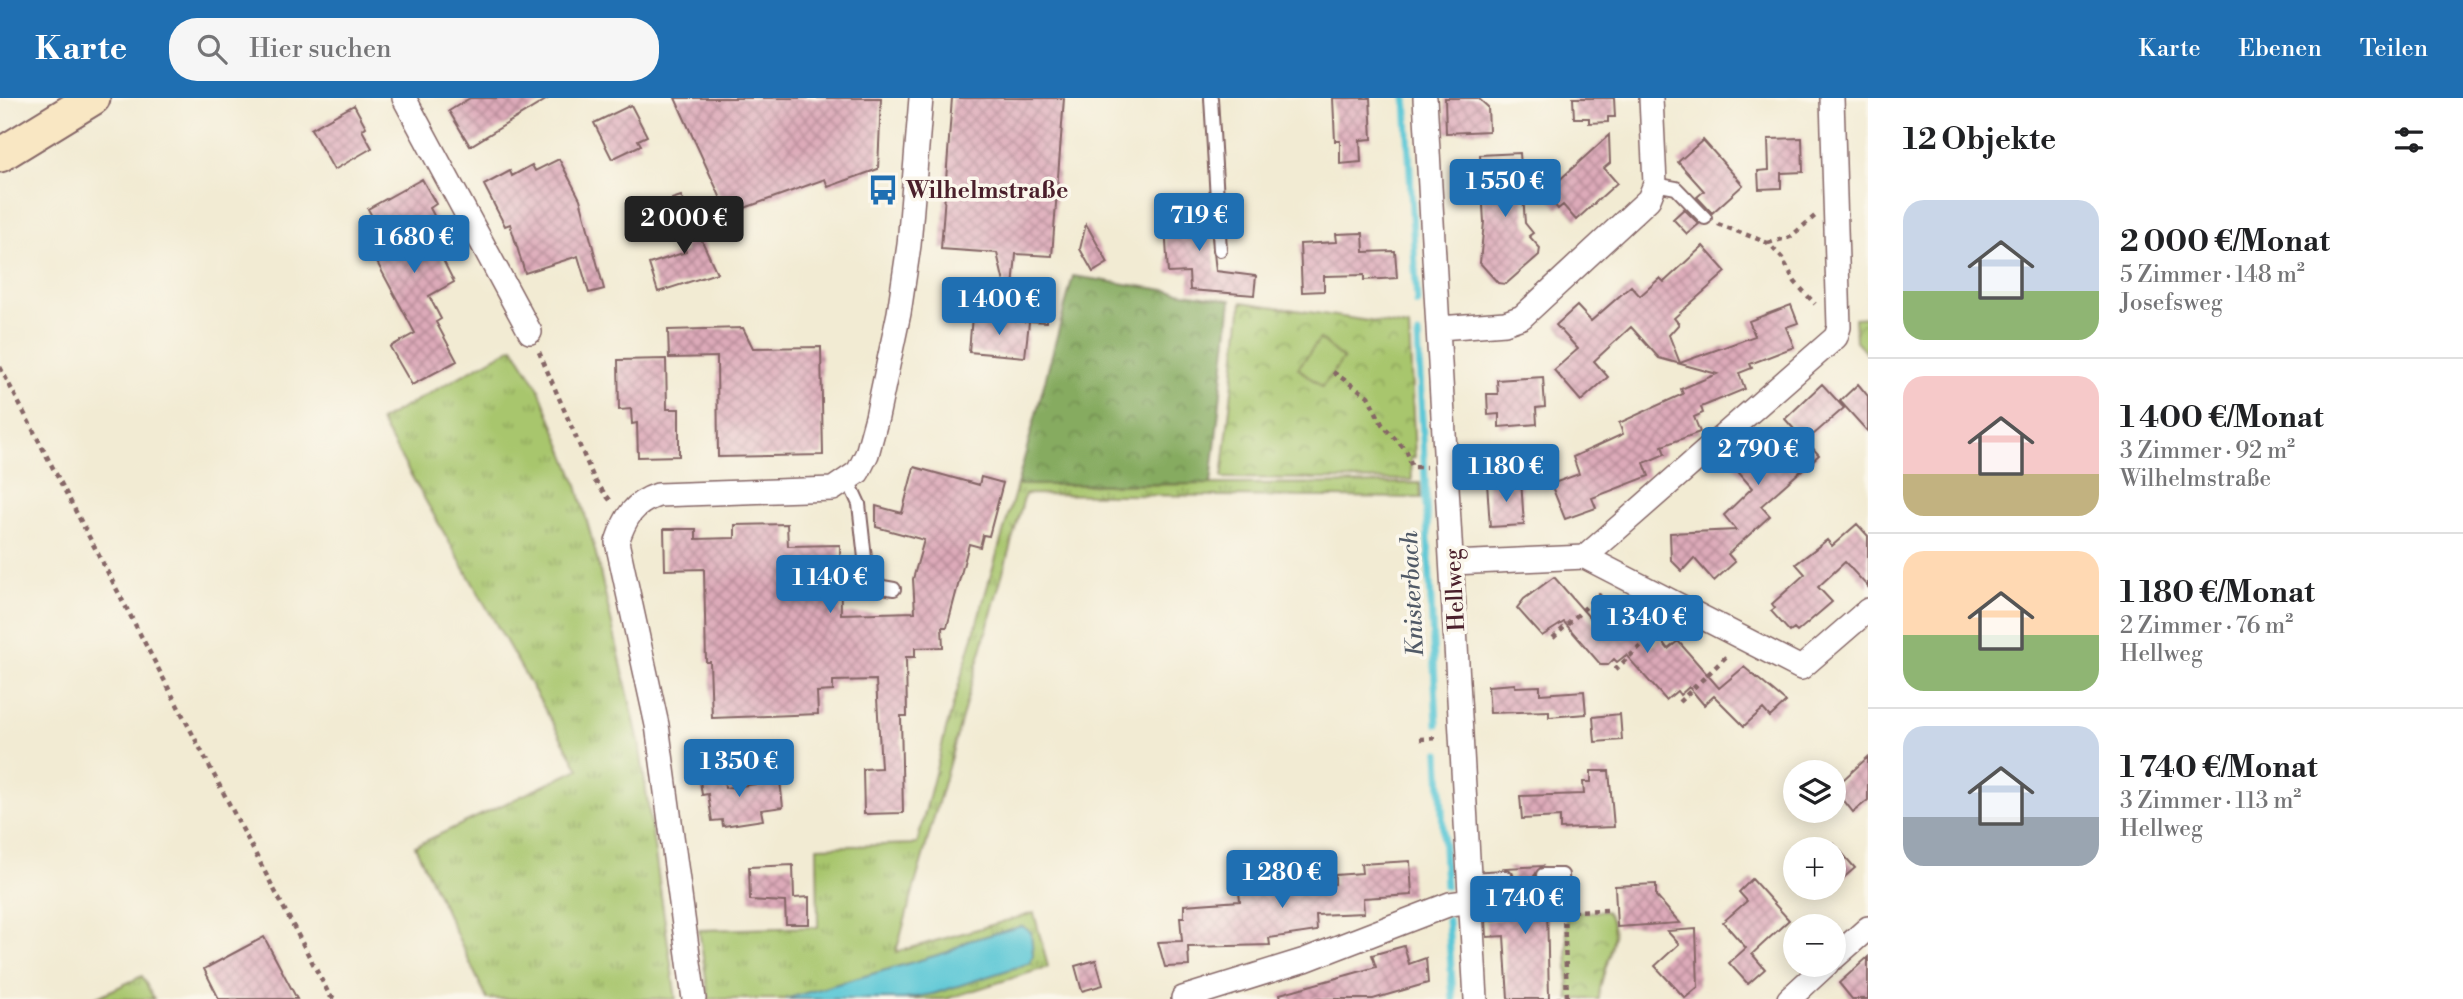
<!DOCTYPE html>
<html lang="de">
<meta charset="utf-8">
<style>
:root{--surface:#fff;--page:#f6f6f6;--text:#202124;--muted:#757577;--line:#e0e0e0;--accent:#1f6fb2}
body{margin:0;font-family:"Libre Bodoni",serif;background:var(--page);color:var(--text);height:100vh;display:flex;flex-direction:column;font-size:26px;white-space:nowrap}
*{box-sizing:border-box;margin:0}
p{font-size:23px;color:var(--muted)}
.icon{flex:none;width:38px;height:38px;fill:none;stroke:currentColor;stroke-width:2;stroke-linecap:round;stroke-linejoin:round}
.map{position:relative;flex:1;overflow:hidden}
.details{display:flex;flex-direction:column;background:var(--surface);width:595px}
.details>*{flex:none}
.controls{position:absolute;left:1783px;top:662px;display:grid;gap:14px}
.controls a{display:grid;place-items:center;width:63px;height:63px;border-radius:50%;background:var(--surface);box-shadow:0 4px 18px #0003;font-size:35px}
.price{position:absolute;translate:-50% -60px;padding:0 16px;border-radius:7px;background:var(--accent);color:#fff;font-size:23px;line-height:46px;filter:drop-shadow(0 2px 4px #0008)}
.price::after{content:'';position:absolute;left:50%;top:42px;width:21px;height:16px;margin-left:-10px;background:inherit;clip-path:polygon(0 0,100% 0,50% 100%)}
.price.active{background:#222;color:#fff}
ul{padding:0;list-style:none}
li{display:flex;align-items:center;gap:21px;height:175px;padding:0 35px}
li+li{border-top:2px solid var(--line)}
li span{display:grid;place-items:center;flex:none;width:196px;height:140px;border-radius:21px;color:#555}
li>.icon{margin-inline-start:auto}
span .icon{width:84px;height:84px;fill:#fffc;stroke-width:1}
li b{font-size:30px}
h2{display:flex;justify-content:space-between;align-items:center;height:84px;padding:0 35px;font-size:30px}
header{display:flex;align-items:center;gap:42px;box-sizing:border-box;height:98px;padding:0 35px;background:var(--accent);color:#fff}
header strong{font-size:33px}
nav{display:flex;gap:38px;margin-inline-start:auto;font-size:24px}
.search{width:490px;height:63px;background:var(--page);display:flex;align-items:center;gap:18px;box-sizing:border-box;padding:0 24px;border-radius:28px;color:var(--muted);font-size:26px}
main{display:flex;flex:1;min-height:0}
.map>svg:first-child{display:block}
.grass{fill:url(#grass-tufts);stroke:#79724c;stroke-width:2}
.forest{fill:url(#forest-crowns);stroke:#686546;stroke-width:2}
.park{fill:url(#park-crowns);stroke:#79724c;stroke-width:2}
.pitch{fill:#a8c66d;stroke:#79724c;stroke-width:2}
.water{fill:#5dc8d6;stroke:#547480;stroke-width:2}
.lines{fill:none;stroke-linecap:round;stroke-linejoin:round}
.stream{stroke:#5dc8d6;stroke-width:7}
.building{fill:url(#building-cross-hatch)}
.service-casing{stroke:#856666;stroke-width:16}
.minor-casing{stroke:#856666;stroke-width:26}
.secondary-casing{stroke:#856666;stroke-width:37}
.path{stroke:#856666;stroke-width:4.5;stroke-dasharray:5 5;stroke-linecap:butt}
.service{stroke:#fff;stroke-width:12}
.minor{stroke:#fff;stroke-width:23}
.secondary{stroke:#f9e7c3;stroke-width:33}
.labels{text-anchor:middle;stroke-width:7;stroke-linejoin:round;paint-order:stroke}
.poi-label{font-size:23px;font-weight:bold;fill:#4a1f2b;stroke:#fbf7ec;text-anchor:start}
.street-label{font-size:23px;fill:#4a1f2b;stroke:#fbf7ec}
.water-label{font-size:24px;font-style:italic;fill:#515a67;stroke:#fbf7ec}
</style>
<header>
<strong>Karte</strong>
<div class="search"><svg class="icon" aria-label="search" viewBox="0 0 24 24"><circle cx="10" cy="10" r="6"/><path d="M15 15l6 6"/></svg>Hier suchen</div>
<nav><a>Karte</a><a>Ebenen</a><a>Teilen</a></nav>
</header>
<main>
<div class="map">
<svg width="1868" height="901" viewBox="0 0 1868 901">
<defs>
<pattern id="grass-tufts" width="24" height="20" patternUnits="userSpaceOnUse" patternTransform="scale(1.75)"><rect width="24" height="20" fill="#a8c66d"/><path d="M3 7l-1-3M5 7V3M7 7l1-3M15 17l-1-3M17 17v-4M19 17l1-3" fill="none" stroke="#8ba05a"/></pattern>
<pattern id="forest-crowns" width="20" height="18" patternUnits="userSpaceOnUse" patternTransform="scale(1.75)"><rect width="20" height="18" fill="#86ab60"/><path d="M2 6a3 3 0 1 1 6 0M12 15a3 3 0 1 1 6 0" fill="none" stroke="#708b4f"/></pattern>
<pattern id="park-crowns" width="20" height="18" patternUnits="userSpaceOnUse" patternTransform="scale(1.75)"><rect width="20" height="18" fill="#a8c66d"/><path d="M2 6a3 3 0 1 1 6 0M12 15a3 3 0 1 1 6 0" fill="none" stroke="#8ba05a"/></pattern>
<pattern id="building-cross-hatch" width="8" height="8" patternUnits="userSpaceOnUse" patternTransform="scale(1.75)"><rect width="8" height="8" fill="#ddaab9"/><path d="M0 0l8 8M0 8l8-8" fill="none" stroke="#b58a97"/></pattern>
</defs>
<rect width="100%" height="100%" fill="#fbf7ec"/>
<filter id="ink" filterUnits="userSpaceOnUse"><feTurbulence type="fractalNoise" baseFrequency=".0143" numOctaves="2"/><feDisplacementMap in="SourceGraphic" scale="14" xChannelSelector="R" yChannelSelector="G"/><feConvolveMatrix kernelMatrix="1 2 1 2 8 2 1 2 1" color-interpolation-filters="sRGB"/></filter>
<filter id="wash" filterUnits="userSpaceOnUse"><feTurbulence type="fractalNoise" baseFrequency=".00686" numOctaves="4" result="noise"/><feDisplacementMap in="SourceGraphic" scale="28" xChannelSelector="R" yChannelSelector="G"/><feGaussianBlur stdDeviation="1.57" result="paint"/><feColorMatrix in="noise" values="0 0 0 0 0 0 0 0 0 0 0 0 0 0 0 0 0 1.4 0 .05"/><feComposite in="paint" operator="in"/></filter>
<g filter="url(#wash)">
<rect width="100%" height="100%" fill="#f2ebd3"/>
<!-- grass -->
<path class="grass" d="M513 249 538 289 576 384 595 452 639 644 676 901H487L415 748 579 671 380 323Z
M1420 385 1421 400 1025 396 896 854 1034 815 1048 869 946 901H709L699 832 818 829 817 749 917 746 947 628 1017 387Z
M142 878 154 901H93Z"/>
<!-- forest -->
<path class="forest" d="M1073 178 1231 202 1211 386 1017 387Z"/>
<!-- park -->
<path class="park" d="M1242 204 1409 229 1415 359 1411 360 1412 382 1222 380Z
M1868 219V256L1856 243 1855 220Z
M1606 813C1627 838 1598 874 1599 901H1569L1566 815Z"/>
<!-- pitch -->
<path class="pitch" d="M1320 241 1343 261 1322 289 1298 270Z"/>
<!-- water -->
<path class="water" d="M1022 828 1031 834 1033 857 1030 865 933 896 905 901H785L948 854 968 843Z"/>
<g class="lines">
<!-- stream -->
<path class="stream" d="M1406 0 1417 205
M1418 237 1437 626
M1439 655 1446 788
M1448 822 1453 901"/>
</g>
<g id="blocks">
<!-- building -->
<path class="building" d="M470 0H549L470 48 449 13Z
M675 0H881L878 71 828 89 825 81 728 116Z
M952 0H1064L1052 158 1016 156 1012 202H1008L997 155 941 151Z
M1333 0H1370L1372 41 1360 42 1361 64 1340 66V43H1335Z
M1445 0H1478L1488 9 1489 33 1446 35Z
M1573 0H1614L1615 19H1608V24L1589 25V20H1574Z
M354 7 366 29 362 32 372 50 334 72 311 31Z
M631 7 647 38 638 42 641 47 612 61 594 25Z
M1609 37 1610 65 1604 70 1617 85 1576 122 1563 107 1558 111 1545 95Z
M1802 40 1803 74 1781 75V90L1759 91 1758 73 1769 72 1768 41Z
M1703 42 1743 87 1712 115 1697 99 1704 93 1678 64Z
M1520 55 1525 125 1533 135 1529 138 1540 150 1539 157 1506 186 1498 185 1480 165 1484 124 1480 57Z
M559 61 580 101 604 191 589 195 578 158 525 175 510 126 505 128 484 87 510 73 512 78 532 67 535 73Z
M422 81 436 106 430 110 447 142 436 148 454 184 429 198 441 221 436 224 457 263 412 287 390 249 415 235 364 140 379 131 368 111Z
M681 98 717 175 658 194 649 166 686 154 672 101Z
M1209 109 1216 173 1256 178 1254 197 1190 192 1189 174 1168 175 1164 112Z
M1684 111 1699 126 1687 136 1673 121Z
M1086 126 1108 165 1093 174 1080 151Z
M1363 135 1364 154 1395 153 1397 180 1364 182V177L1324 178V193L1302 194 1300 146 1337 144 1336 136Z
M1703 148 1726 174 1674 220 1679 226 1669 237 1680 265 1755 238 1749 223 1791 207 1798 225 1786 229 1794 249 1750 266 1752 270 1739 275 1745 291 1701 309 1703 315 1694 319 1700 334 1662 348 1665 356 1644 365 1649 378 1592 400 1596 410 1565 421 1551 386 1579 376 1573 359 1623 336 1619 325 1683 296 1681 291 1717 276 1659 260 1631 229 1594 263 1608 279 1581 303 1554 272 1578 251 1556 227 1577 208 1591 223 1631 188 1640 198 1660 180 1664 184Z
M1031 202 1049 203 1047 224 1029 223Z
M972 218 1029 224 1025 259 969 254Z
M743 230 753 250 821 249 823 357 718 359 717 259 669 260 668 232Z
M666 261 667 311H679V358L638 359 637 325 632 326 631 311 619 312 618 262Z
M1543 279 1545 309 1536 310 1537 326 1499 329V316L1488 317 1487 296H1498L1497 282Z
M1822 286 1844 310 1806 343 1819 357 1761 408 1770 418 1728 456 1735 464 1714 483 1694 460 1682 473 1671 462 1670 435 1736 432 1724 417 1752 390 1734 369 1754 351 1762 360 1794 331 1785 321Z
M1858 286 1868 298V334L1840 303Z
M914 369 979 387 981 379 1003 385 989 438 983 437 980 449 969 446 947 529H942L943 549 915 550V559H906L907 618H901L903 715 864 716 863 671 881 670 876 582 833 583V593L817 594 818 616 712 620 710 564H706L704 471 665 472 664 431H696V441L735 440V427L787 426 788 448 840 447 841 516 915 514 913 481 924 442 876 429V408L902 415Z
M1521 382 1524 427 1490 429 1487 385Z
M1857 426 1868 438V489L1845 464 1818 489 1832 504 1797 534 1794 531 1790 534 1771 513 1775 510 1772 506 1805 476 1796 466 1827 442 1832 448Z
M1554 479 1595 526 1616 510 1650 550 1660 541 1668 551 1678 543 1719 590 1744 569 1786 604 1770 619 1763 611 1744 628 1714 598 1704 607 1689 589 1680 597 1677 593 1666 602 1626 557 1617 564 1614 561 1608 567H1601L1564 524 1542 538 1517 510 1524 501Z
M1515 586V589L1540 588V596L1584 593 1586 616 1549 619V613L1490 615 1488 588Z
M1620 616 1622 642 1595 644 1593 619Z
M1868 659V702L1853 714 1834 690Z
M723 672 725 690 780 683 783 709 761 712 763 722 723 728 722 722 712 723 708 696 702 697 699 675Z
M1591 673H1609L1614 729 1560 731V719L1522 721 1520 698 1584 696 1583 684H1591Z
M1834 746 1855 770 1834 788Z
M1410 763 1412 797 1363 800 1364 815 1316 817 1317 833 1269 840 1270 847 1188 849 1189 868 1165 869 1158 844 1182 843 1180 819H1184V807L1240 803 1239 794 1266 790 1335 786V777L1362 775 1361 766Z
M793 767 794 800 809 799V826H786L785 804 750 802 749 769Z
M1542 768 1534 778 1543 786 1544 808H1547L1549 901H1511L1508 900 1504 838 1487 839 1486 823 1507 820 1505 788 1514 779 1512 774 1505 770Z
M1752 781 1789 822 1752 856 1765 871 1748 886 1729 865 1746 850 1723 824 1747 803 1739 794Z
M1656 786V798L1680 825 1617 829 1615 788Z
M1696 831 1698 889 1685 900 1655 868 1679 846 1667 833Z
M264 839 297 901H219L204 871Z
M1404 848 1409 866 1426 860 1428 885 1373 901H1281L1280 896 1376 869 1372 857Z
M1868 859V901H1852L1839 885Z
M1096 862 1103 887 1082 893 1075 868Z"/>
</g>
</g>
<g filter="url(#ink)">
<use href="#blocks" fill-opacity="0" stroke="#856666" stroke-width="2"/>
<g class="lines">
<!-- service casing -->
<g class="service-casing">
<path id="service" d="M1211 0 1220 152
M1655 86 1676 90 1705 120
M848 382 859 406 867 478 877 488 894 491
M1543 777H1562L1563 800
M1470 781 1505 779"/>
</g>
<!-- minor casing -->
<g class="minor-casing">
<path id="minor" d="M404 0 530 234
M1425 0 1476 901
M1440 230 1505 225 1522 219 1649 101 1655 86 1651 0
M1585 459 1836 239 1839 229 1832 0
M1453 465 1585 459 1801 570 1868 512
M1834 860 1868 830
M1183 900 1305 862 1450 806 1472 803
M694 901 657 627 617 444C625 420 633 405 658 397L833 391 858 374 867 356 877 319 899 215 909 147 921 0
M1789 901 1827 866"/>
</g>
<!-- secondary casing -->
<g class="secondary-casing">
<path id="secondary" d="M0 57 93 0"/>
</g>
<!-- path -->
<path class="path" d="M1718 126 1768 145 1782 160 1795 184 1815 206
M1768 145 1790 139 1815 118
M539 254 595 383 613 406
M0 269 330 898 336 901
M1333 274 1368 298 1382 326 1407 354 1412 369H1426
M1553 540 1603 493
M1615 572 1665 525
M1679 604 1729 556
M1420 641 1440 640
M1572 813 1607 812
M1564 814 1567 901
M1556 901 1567 900"/>
<!-- service -->
<use href="#service" class="service"/>
<!-- minor -->
<use href="#minor" class="minor"/>
<!-- secondary -->
<use href="#secondary" class="secondary"/>
</g>
</g>
<!-- icons -->
<defs>
<g id="bus-bare" transform="scale(2.415)"><path d="M-5-6H5V4H4V6H2V4H-2V6H-4V4H-5ZM-3.5-4V0h7V-4ZM-3.5 1.2v1.5H-2V1.2ZM2 1.2v1.5H3.5V1.2Z" fill="#1f6fb2" stroke="#fbf7ec" stroke-width="2.5" paint-order="stroke"/></g>
</defs>
<g fill-rule="evenodd">
<use href="#bus-bare" x="883" y="92"/>
</g>
<g class="labels">
<!-- poi labels -->
<g class="poi-label">
<text x="906" y="100">Wilhelmstraße</text>
</g>
<!-- street labels -->
<g class="street-label">
<text transform="translate(1454 492) rotate(-93)" y="8">Hellweg</text>
</g>
<!-- water labels -->
<g class="water-label">
<text transform="translate(1412 496) rotate(-93)" y="8">Knisterbach</text>
</g>
</g>
</svg>
<div class="controls">
<a><svg class="icon" aria-label="layers" viewBox="0 0 24 24"><path d="M12 4l9 5-9 5-9-5zM3 14l9 5 9-5"/></svg></a>
<a>+</a>
<a>−</a>
</div>
<b class="price" style="left:1505px;top:121px">1 550 €</b>
<b class="price" style="left:1199px;top:155px">719 €</b>
<b class="price active" style="left:684px;top:158px">2 000 €</b>
<b class="price" style="left:414px;top:177px">1 680 €</b>
<b class="price" style="left:999px;top:239px">1 400 €</b>
<b class="price" style="left:1758px;top:389px">2 790 €</b>
<b class="price" style="left:1506px;top:406px">1 180 €</b>
<b class="price" style="left:830px;top:517px">1 140 €</b>
<b class="price" style="left:1647px;top:557px">1 340 €</b>
<b class="price" style="left:739px;top:701px">1 350 €</b>
<b class="price" style="left:1282px;top:812px">1 280 €</b>
<b class="price" style="left:1525px;top:838px">1 740 €</b>
</div>
<section class="details">
<h2>12 Objekte<svg class="icon" aria-label="filters" viewBox="0 0 24 24"><path d="M4 7h16M4 17h16"/><circle cx="9" cy="7" r="2"/><circle cx="15" cy="17" r="2"/></svg></h2>
<ul>
<li><span style="background:linear-gradient(#c9d6e8 65%,#8fb573 0)"><svg class="icon" aria-label="home" viewBox="0 0 24 24"><path d="M3 11l9-7 9 7M6 9v11h12V9"/></svg></span><div><b>2 000 €/Monat</b><p>5 Zimmer · 148 m²</p><p>Josefsweg</p></div></li>
<li><span style="background:linear-gradient(#f6c9c9 70%,#c2b280 0)"><svg class="icon" aria-label="home" viewBox="0 0 24 24"><path d="M3 11l9-7 9 7M6 9v11h12V9"/></svg></span><div><b>1 400 €/Monat</b><p>3 Zimmer · 92 m²</p><p>Wilhelmstraße</p></div></li>
<li><span style="background:linear-gradient(#ffd9b3 60%,#8fb573 0)"><svg class="icon" aria-label="home" viewBox="0 0 24 24"><path d="M3 11l9-7 9 7M6 9v11h12V9"/></svg></span><div><b>1 180 €/Monat</b><p>2 Zimmer · 76 m²</p><p>Hellweg</p></div></li>
<li><span style="background:linear-gradient(#c9d6e8 65%,#9aa5b1 0)"><svg class="icon" aria-label="home" viewBox="0 0 24 24"><path d="M3 11l9-7 9 7M6 9v11h12V9"/></svg></span><div><b>1 740 €/Monat</b><p>3 Zimmer · 113 m²</p><p>Hellweg</p></div></li>
</ul>
</section>
</main>
